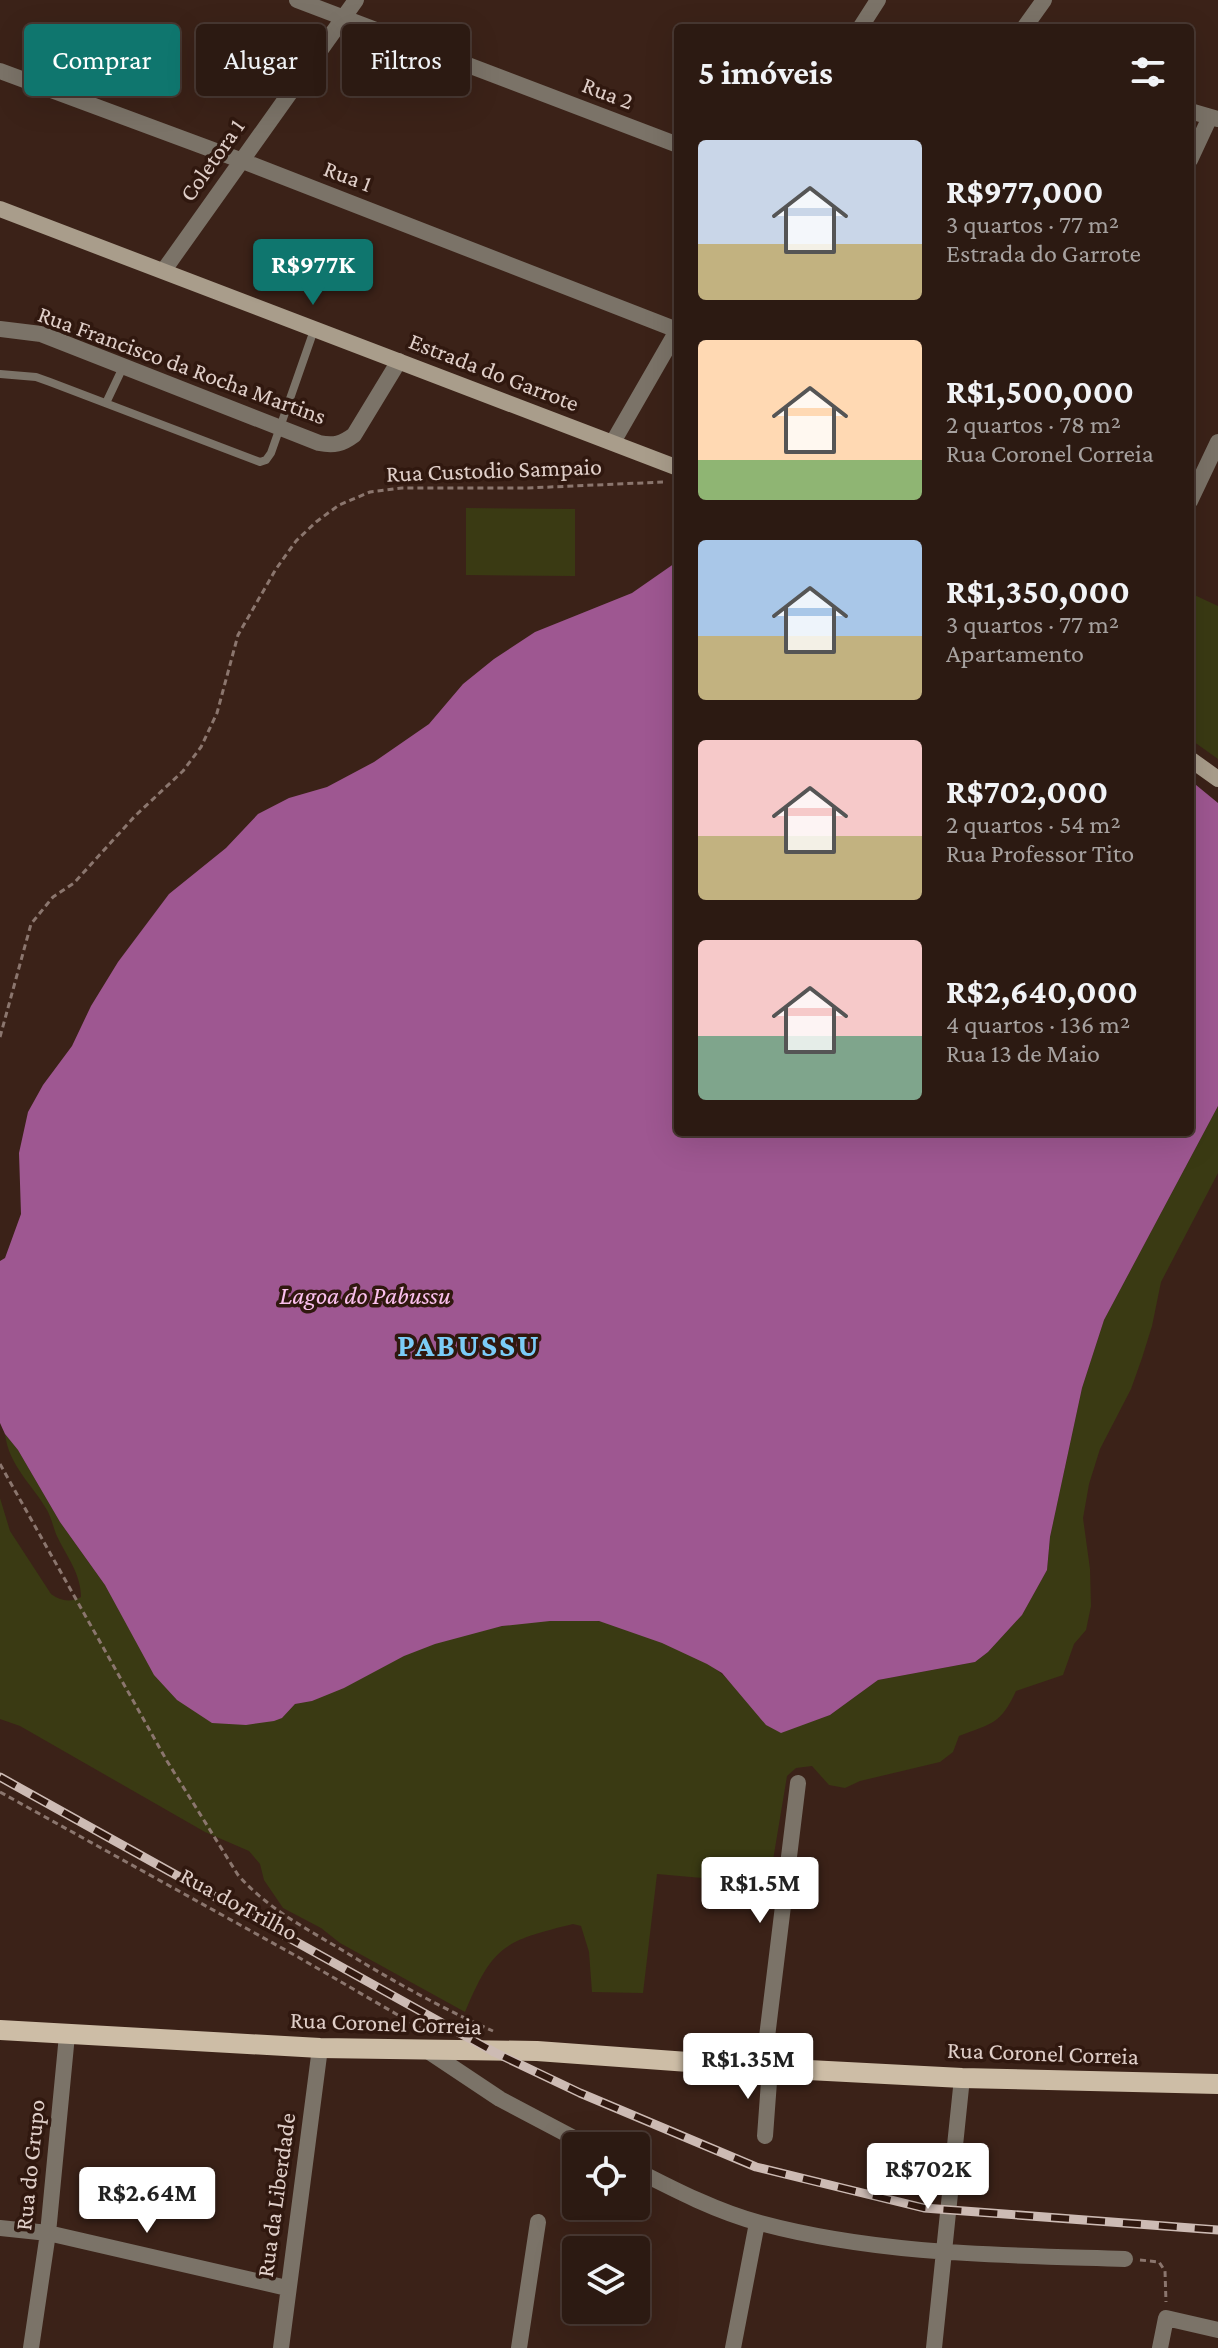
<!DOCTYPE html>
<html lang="pt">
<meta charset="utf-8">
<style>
:root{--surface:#2c1a12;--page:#382720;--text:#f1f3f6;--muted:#a6a19f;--line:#483832;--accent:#0f766e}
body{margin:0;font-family:"Crimson Pro",serif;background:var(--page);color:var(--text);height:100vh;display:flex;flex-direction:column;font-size:30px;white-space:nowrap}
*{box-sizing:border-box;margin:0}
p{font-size:26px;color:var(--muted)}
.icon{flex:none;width:44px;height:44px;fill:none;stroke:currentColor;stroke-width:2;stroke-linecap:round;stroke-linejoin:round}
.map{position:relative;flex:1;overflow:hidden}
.details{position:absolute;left:674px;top:24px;width:520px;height:1112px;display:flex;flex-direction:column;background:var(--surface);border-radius:8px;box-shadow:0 8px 32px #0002,0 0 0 2px var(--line)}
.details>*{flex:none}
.guide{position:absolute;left:24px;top:24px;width:530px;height:72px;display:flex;gap:16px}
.buttons{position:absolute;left:562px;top:2132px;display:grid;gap:16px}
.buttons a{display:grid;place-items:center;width:88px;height:88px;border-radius:8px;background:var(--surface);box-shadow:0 8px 32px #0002,0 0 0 2px var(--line);font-size:40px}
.price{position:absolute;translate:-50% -68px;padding:0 18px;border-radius:8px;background:#fff;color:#222;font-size:26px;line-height:52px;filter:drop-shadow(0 2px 4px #0008)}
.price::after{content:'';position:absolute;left:50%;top:48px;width:24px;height:18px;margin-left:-12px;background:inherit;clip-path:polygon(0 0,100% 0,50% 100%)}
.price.selected{background:var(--accent);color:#fff}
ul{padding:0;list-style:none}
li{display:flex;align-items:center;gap:24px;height:200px;padding:0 24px}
li span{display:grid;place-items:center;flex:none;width:224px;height:160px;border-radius:8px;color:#555}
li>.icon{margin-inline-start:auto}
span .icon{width:96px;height:96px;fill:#fffc;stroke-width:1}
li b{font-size:34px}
h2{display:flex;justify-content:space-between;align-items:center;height:96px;padding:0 24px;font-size:34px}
.tag{padding:0 28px;border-radius:8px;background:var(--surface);box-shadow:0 8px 32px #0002,0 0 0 2px var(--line);font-size:28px;line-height:72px}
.tag.selected{background:var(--accent);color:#fff}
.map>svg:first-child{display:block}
.green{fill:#3a3a13}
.water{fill:#9e5791}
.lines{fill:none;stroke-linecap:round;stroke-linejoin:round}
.path{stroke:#8b766e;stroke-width:3;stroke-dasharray:6 4;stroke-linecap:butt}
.service{stroke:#7b7368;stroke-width:8}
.minor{stroke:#7b7368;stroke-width:16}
.secondary{stroke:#a99d8b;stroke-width:16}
.primary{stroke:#cdbda6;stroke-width:20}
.rail-casing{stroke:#cdbbb4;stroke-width:9}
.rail{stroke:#30180f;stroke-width:6;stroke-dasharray:18;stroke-linecap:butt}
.labels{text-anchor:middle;stroke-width:7;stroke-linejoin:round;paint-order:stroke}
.street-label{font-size:24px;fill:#e0cfc9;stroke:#30180f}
.water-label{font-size:26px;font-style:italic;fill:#fbc0ee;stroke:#30180f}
.district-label{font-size:32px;font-weight:bold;letter-spacing:2px;fill:#7bccf7;stroke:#30180f}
</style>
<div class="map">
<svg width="1218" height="2348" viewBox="0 0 1218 2348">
<rect width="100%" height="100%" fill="#3b2218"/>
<!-- green -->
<path class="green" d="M466 508 575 509V576L466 575Z
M1190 593 1218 606V759L1190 739Z
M1218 1106V1173L1161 1282 1152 1326 1142 1358 1131 1389 1100 1449 1089 1484 1083 1518 1090 1569 1091 1606 1086 1630 1074 1644 1063 1675 1016 1691C1000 1725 992 1723 959 1736L953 1752 940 1762 860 1781 845 1788 829 1785 812 1766 796 1768 787 1776 769 1884 657 1874 643 1993 592 1992 589 1952 581 1926 573 1924C504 1941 493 1945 465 2012L340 1943 321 1928 283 1908 264 1880 260 1864 249 1851 205 1832 20 1726 0 1719V1498L10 1531 51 1594C60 1601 71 1603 81 1597 81 1573 66 1556 56 1534 53 1526 51 1517 47 1510 32 1484 9 1466 5 1434L18 1450 60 1522 105 1585 282 1718 295 1704 312 1701C343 1686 373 1668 405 1655 463 1631 534 1615 597 1621 622 1624 688 1652 711 1666 739 1683 752 1717 781 1732L830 1715 878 1680 975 1662 988 1652 1022 1615 1047 1570 1050 1537 1082 1388 1104 1320Z"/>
<!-- water -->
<path class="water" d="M678 561V1132H1190V780L1218 803V1106L1104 1320 1082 1388 1050 1537 1047 1570 1022 1615 988 1652 975 1662 878 1680 830 1715 781 1733 766 1725 722 1673 707 1664 662 1643 599 1621H550L502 1626 435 1644 404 1656 344 1688 312 1701 295 1704 282 1718 274 1721 246 1725 212 1723 177 1700 154 1675 105 1585 60 1522 18 1450 5 1434 0 1423V1261L5 1258 21 1214 19 1153 28 1112 43 1085 72 1046 91 1006 118 962 169 894 226 848 258 814 289 798 327 787 374 762 429 724 463 684 494 659 535 632 632 593Z"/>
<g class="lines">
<!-- path -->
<path class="path" d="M0 1037 31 924 53 897 74 883 135 816 183 771 201 747 217 713 238 635 276 569 296 541 316 522 339 505 370 492 402 488H528L663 482
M0 1464 167 1761 238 1875C267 1908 305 1928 342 1950 391 1980 441 2008 493 2031
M0 1792 298 1957 422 2029
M1140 2260 1159 2262 1165 2271 1166 2302"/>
<!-- service -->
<path class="service" d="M0 374 36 377 50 382 260 462 266 460 271 453 314 330
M106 403 124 365"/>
<!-- minor -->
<path class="minor" d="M297 0 678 145
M860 28 878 0
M1024 28 1044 0
M0 71 240 160 677 330
M1190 111 1218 119
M1190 160 1210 117
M164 270 356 0
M0 329 41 334 319 443C334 446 342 444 354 435L399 361
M613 442 678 329
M1190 501 1218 442
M428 2051 500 2099 589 2146
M765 2136 770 2068 767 2037 798 1783
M636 2170C675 2190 718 2212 760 2223 879 2255 1002 2255 1125 2259
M0 2228 48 2233 287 2288
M31 2348 48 2233 67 2035
M281 2348 320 2048
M519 2348 538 2222
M733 2348 757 2223
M934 2348 962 2078
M1160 2348 1166 2318 1218 2330"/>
<!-- secondary -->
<path class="secondary" d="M0 209 678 468
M1190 759 1218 779"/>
<!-- primary -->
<path class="primary" d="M0 2030 320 2048 537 2051 770 2068 962 2078 1218 2084"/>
<!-- rail casing -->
<g class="rail-casing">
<path id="rail" d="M0 1777 494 2052 580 2093 756 2167 924 2208 1218 2230"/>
</g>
<!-- rail -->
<use href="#rail" class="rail"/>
</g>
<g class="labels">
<!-- street labels -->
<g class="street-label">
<text transform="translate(608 93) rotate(21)" y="8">Rua 2</text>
<text transform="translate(212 160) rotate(-55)" y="8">Coletora 1</text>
<text transform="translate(348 176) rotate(21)" y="8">Rua 1</text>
<text transform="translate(182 365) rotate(20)" y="8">Rua Francisco da Rocha Martins</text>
<text transform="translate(494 372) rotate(21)" y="8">Estrada do Garrote</text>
<text transform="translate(494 470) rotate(-2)" y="8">Rua Custodio Sampaio</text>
<text transform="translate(239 1904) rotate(28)" y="8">Rua do Trilho</text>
<text transform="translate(386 2023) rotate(2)" y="8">Rua Coronel Correia</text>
<text transform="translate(1043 2053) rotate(2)" y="8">Rua Coronel Correia</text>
<text transform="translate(30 2165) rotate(-84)" y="8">Rua do Grupo</text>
<text transform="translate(276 2195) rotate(-82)" y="8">Rua da Liberdade</text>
</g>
<!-- water labels -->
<g class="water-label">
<text x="365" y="1304">Lagoa do Pabussu</text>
</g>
<!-- district labels -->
<g class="district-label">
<text x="469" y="1356">PABUSSU</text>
</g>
</g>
</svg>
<div class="buttons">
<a><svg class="icon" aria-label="locate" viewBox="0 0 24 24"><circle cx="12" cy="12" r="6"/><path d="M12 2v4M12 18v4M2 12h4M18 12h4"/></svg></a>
<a><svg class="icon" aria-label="layers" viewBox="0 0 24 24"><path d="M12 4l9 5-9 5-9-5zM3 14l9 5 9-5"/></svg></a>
</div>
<b class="price selected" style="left:313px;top:307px">R$977K</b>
<b class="price" style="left:760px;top:1925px">R$1.5M</b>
<b class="price" style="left:748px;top:2101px">R$1.35M</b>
<b class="price" style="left:928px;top:2211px">R$702K</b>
<b class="price" style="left:147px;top:2235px">R$2.64M</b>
<div class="guide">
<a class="tag selected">Comprar</a>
<a class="tag">Alugar</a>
<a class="tag">Filtros</a>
</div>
<section class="details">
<h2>5 imóveis<svg class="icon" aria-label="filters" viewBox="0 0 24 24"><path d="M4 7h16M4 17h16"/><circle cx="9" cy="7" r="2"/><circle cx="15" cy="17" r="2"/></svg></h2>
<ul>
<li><span style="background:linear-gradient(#c9d6e8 65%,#c2b280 0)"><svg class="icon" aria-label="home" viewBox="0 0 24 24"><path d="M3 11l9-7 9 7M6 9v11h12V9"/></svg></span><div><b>R$977,000</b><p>3 quartos · 77 m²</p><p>Estrada do Garrote</p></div></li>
<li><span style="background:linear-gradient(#ffd9b3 75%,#8fb573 0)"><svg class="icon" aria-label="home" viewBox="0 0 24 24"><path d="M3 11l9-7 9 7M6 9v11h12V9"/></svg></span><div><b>R$1,500,000</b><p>2 quartos · 78 m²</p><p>Rua Coronel Correia</p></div></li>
<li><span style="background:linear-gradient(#a9c7e8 60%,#c2b280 0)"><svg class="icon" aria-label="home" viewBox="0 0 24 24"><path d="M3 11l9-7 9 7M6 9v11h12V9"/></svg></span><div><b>R$1,350,000</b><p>3 quartos · 77 m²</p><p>Apartamento</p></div></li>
<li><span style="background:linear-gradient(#f6c9c9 60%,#c2b280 0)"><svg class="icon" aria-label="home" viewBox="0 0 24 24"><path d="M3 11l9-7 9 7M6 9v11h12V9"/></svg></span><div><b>R$702,000</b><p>2 quartos · 54 m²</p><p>Rua Professor Tito</p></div></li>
<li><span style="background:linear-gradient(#f6c9c9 60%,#7fa58c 0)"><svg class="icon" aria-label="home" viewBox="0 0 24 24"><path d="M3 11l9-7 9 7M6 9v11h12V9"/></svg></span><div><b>R$2,640,000</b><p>4 quartos · 136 m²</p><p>Rua 13 de Maio</p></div></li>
</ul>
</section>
</div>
